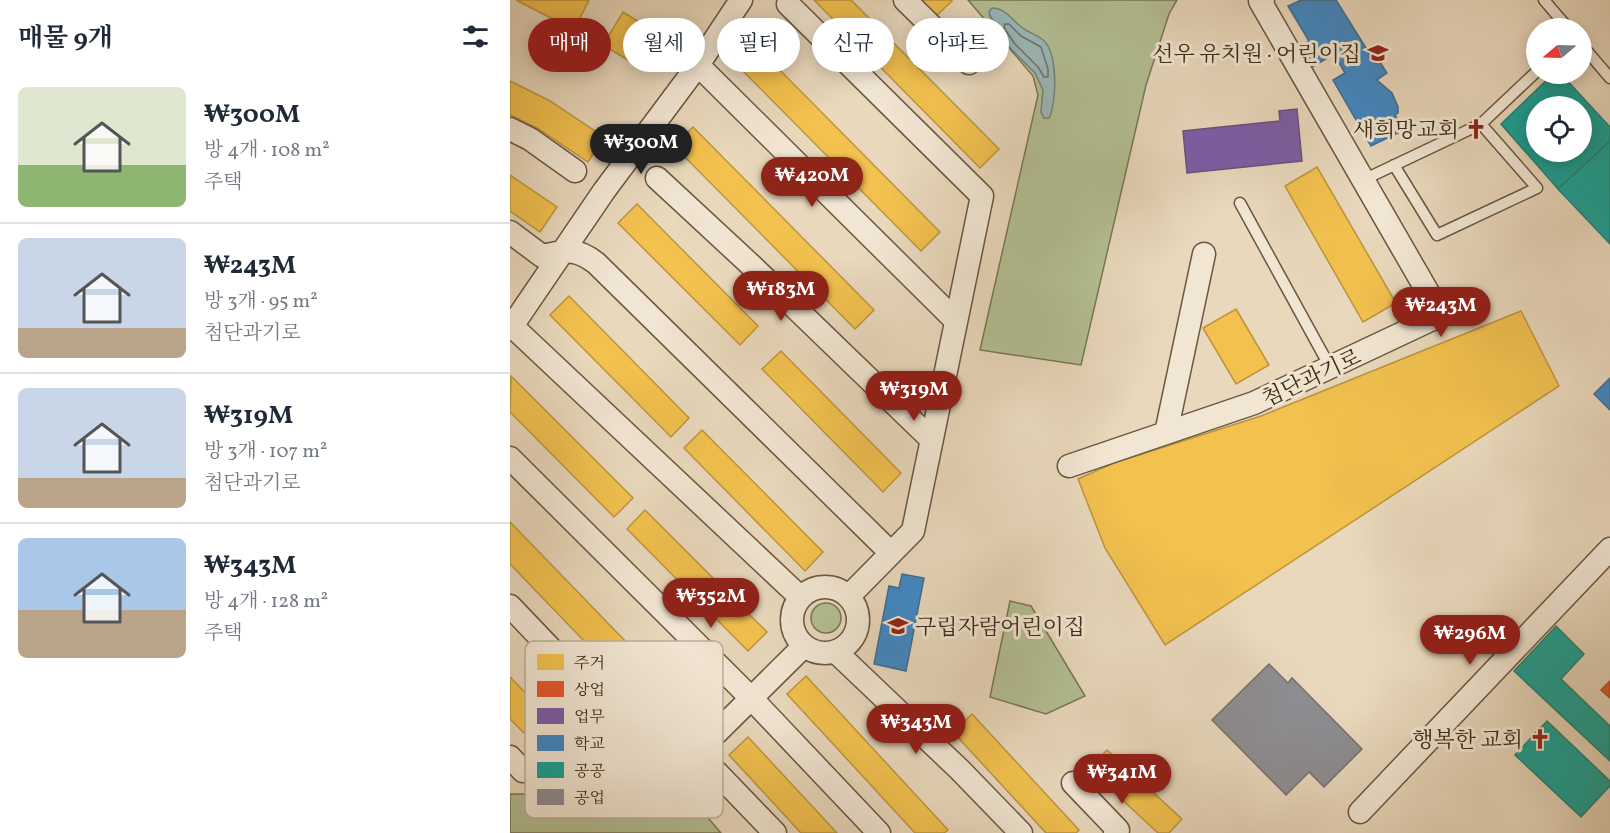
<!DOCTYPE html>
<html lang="ko">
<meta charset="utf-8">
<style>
:root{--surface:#fff;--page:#f2f2f3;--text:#1f2937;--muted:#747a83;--line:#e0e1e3;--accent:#8f2418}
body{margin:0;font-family:Vollkorn,"Noto Serif KR",serif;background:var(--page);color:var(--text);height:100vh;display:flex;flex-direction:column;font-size:22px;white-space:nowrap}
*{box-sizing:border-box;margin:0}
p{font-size:20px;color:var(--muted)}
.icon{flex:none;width:33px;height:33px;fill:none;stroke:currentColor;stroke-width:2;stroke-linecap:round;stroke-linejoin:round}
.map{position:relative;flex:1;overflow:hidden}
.panel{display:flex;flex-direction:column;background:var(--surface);width:510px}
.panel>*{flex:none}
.guide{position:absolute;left:18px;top:18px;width:570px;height:54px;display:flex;gap:12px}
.needle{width:39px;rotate:251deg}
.buttons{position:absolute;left:1016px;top:18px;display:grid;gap:12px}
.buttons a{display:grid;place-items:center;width:66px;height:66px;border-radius:50%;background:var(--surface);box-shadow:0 3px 15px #0003;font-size:30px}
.price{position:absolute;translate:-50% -51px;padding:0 14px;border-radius:21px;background:var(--accent);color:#fff;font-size:20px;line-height:39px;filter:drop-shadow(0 2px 3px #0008)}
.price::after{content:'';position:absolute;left:50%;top:36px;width:18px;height:14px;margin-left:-9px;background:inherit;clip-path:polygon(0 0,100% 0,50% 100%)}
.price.on{background:#222;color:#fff}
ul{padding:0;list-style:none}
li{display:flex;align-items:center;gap:18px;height:150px;padding:0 18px}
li+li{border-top:2px solid var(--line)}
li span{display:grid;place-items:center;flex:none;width:168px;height:120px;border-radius:9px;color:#555}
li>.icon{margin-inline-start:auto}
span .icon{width:72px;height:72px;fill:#fffc;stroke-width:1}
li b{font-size:26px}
h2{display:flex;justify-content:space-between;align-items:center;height:72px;padding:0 18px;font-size:26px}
.pill{padding:0 21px;border-radius:27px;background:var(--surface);box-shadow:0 3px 15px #0003;font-size:21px;line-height:54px}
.pill.on{background:var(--accent);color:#fff}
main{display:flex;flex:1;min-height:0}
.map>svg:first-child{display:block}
.green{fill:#b3bf93;stroke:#787654;stroke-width:1.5}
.water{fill:#9bb8ba;stroke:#768078;stroke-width:1.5}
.homes{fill:#f2c14e;stroke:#bc943d;stroke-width:1.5}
.shops{fill:#e4572e;stroke:#b24a27;stroke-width:1.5}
.offices{fill:#7b5ea7;stroke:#694f7c;stroke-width:1.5}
.schools{fill:#3f88c5;stroke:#3f6c90;stroke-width:1.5}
.public{fill:#17a398;stroke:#237f71;stroke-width:1.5;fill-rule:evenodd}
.industry{fill:#8d8d92;stroke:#75706d;stroke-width:1.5}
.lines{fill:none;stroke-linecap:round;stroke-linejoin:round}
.shore{stroke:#6c7268;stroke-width:1.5}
.lane-casing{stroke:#695740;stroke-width:13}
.street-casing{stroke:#695740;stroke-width:25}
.lane{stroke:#f1e6d3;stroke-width:10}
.street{stroke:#f1e6d3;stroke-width:22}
.labels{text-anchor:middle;stroke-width:6;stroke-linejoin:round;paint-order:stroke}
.poi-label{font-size:22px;fill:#3e2c16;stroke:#f1e6d3;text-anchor:end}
.street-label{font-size:22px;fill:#3e2c16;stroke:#f1e6d3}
.key{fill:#f1e6d3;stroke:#bbae9a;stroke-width:1.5}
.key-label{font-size:16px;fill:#3e2c16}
</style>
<main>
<section class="panel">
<h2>매물 9개<svg class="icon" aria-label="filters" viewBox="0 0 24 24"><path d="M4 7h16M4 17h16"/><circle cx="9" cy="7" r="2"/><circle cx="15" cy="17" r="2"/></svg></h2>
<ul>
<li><span style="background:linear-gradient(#dfe7d0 65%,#8fb573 0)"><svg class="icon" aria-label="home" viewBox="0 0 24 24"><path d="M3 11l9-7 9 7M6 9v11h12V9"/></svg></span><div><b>₩300M</b><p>방 4개 · 108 m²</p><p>주택</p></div></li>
<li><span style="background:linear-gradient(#c9d6e8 75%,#b9a48a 0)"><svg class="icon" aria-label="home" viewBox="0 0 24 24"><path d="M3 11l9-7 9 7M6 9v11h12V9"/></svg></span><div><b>₩243M</b><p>방 3개 · 95 m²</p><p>첨단과기로</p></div></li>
<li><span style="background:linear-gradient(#c9d6e8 75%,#b9a48a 0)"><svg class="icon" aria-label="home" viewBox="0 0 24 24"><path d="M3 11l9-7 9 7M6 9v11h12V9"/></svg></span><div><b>₩319M</b><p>방 3개 · 107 m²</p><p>첨단과기로</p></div></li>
<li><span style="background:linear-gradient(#a9c7e8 60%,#b9a48a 0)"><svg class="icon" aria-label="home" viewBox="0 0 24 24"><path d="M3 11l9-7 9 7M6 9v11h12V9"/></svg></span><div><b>₩343M</b><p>방 4개 · 128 m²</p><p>주택</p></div></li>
</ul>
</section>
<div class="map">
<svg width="1100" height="833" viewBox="0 0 1100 833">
<rect width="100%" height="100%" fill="#e9d8bc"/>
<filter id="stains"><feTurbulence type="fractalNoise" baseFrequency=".00333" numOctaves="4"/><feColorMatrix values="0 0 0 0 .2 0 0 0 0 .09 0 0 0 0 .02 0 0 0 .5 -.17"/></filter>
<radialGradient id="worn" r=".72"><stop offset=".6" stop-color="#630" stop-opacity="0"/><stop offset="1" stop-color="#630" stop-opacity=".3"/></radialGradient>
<!-- green -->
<path class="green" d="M458 0H667L659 14 636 85 571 365 470 350 528 95 523 76Z
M500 601 521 606 575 696 536 714 480 697Z
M301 618a15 15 0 1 1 30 0a15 15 0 1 1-30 0Z
M0 794H171L193 812 211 833H0Z"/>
<!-- water -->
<path class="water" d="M482 8C494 8 501 18 509 25 516 32 526 34 533 40 548 52 547 102 539 118H534L531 112 533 90 525 73 500 48 480 16 479 12Z"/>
<!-- homes -->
<path class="homes" d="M6 0H79L64 30Z
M304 0H341L489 149 470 168Z
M403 0H442V1L422 20Z
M113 12 129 22 124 31 145 43 131 68 93 45Z
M249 49 430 232 411 251 230 68Z
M0 81 40 101 94 137 78 162 27 128 0 115Z
M183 127 364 310 345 329 164 146Z
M807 167 886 303 853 322 775 186Z
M0 175 47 207 30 232 0 211Z
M127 204 248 326 230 345 108 223Z
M59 296 179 418 161 437 40 315Z
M726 309 759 365 726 384 693 328Z
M1011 311 1049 386 655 645 595 548 568 479 604 463 751 416Z
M271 351 391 473 373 492 252 369Z
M1 376 123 498 104 517 0 412Z
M192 430 313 552 295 571 174 448Z
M135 510 257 632 238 651 117 529Z
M0 522 121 647 100 668 0 564Z
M296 676 438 830 434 833H405L277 694Z
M0 677 46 724 25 744 0 719Z
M462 714 569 830 566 833H536L443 732Z
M238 737 327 833H291L219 755Z
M597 750 672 819 659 833H648L579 769Z"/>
<!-- shops -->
<path class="shops" d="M1100 681V698L1091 690Z"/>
<!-- offices -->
<path class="offices" d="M787 109 792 161 677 173 673 131 770 121 769 111Z"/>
<!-- schools -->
<path class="schools" d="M791 0H826L866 64 870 62 877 73 867 80 882 93 888 107V113L885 115 894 130 861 146 823 80 835 73 824 54 802 67 788 48 799 41 778 6Z
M1100 378V410L1084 394Z
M392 574 414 578 396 671 364 664 379 586 389 588Z"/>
<!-- public -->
<path class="public" d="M1043 74H1051L1100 127V141L1048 189 991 124ZM1026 106H1071V152H1026Z
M1100 141V244L1048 189Z
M1046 626 1074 654 1051 679 1100 726V761L1004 671Z
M1037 721 1100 781V786L1071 817 1005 755Z"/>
<!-- industry -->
<path class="industry" d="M759 664 778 683 782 678 852 749 814 787 799 772 776 795 702 720Z"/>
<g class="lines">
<!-- shore -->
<path class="shore" d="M495 24H499L511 36 531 47 538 69V77H534L528 67 505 44 494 28Z"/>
<!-- lane casing -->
<g class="lane-casing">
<path id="lane" d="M1034 0 1058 28
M1071 44 1100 78
M884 165 927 235 1027 188 971 124
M853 180 971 124 1026 72
M730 203 820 367"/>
</g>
<!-- street casing -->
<g class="street-casing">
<path id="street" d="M395 0 459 63
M278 4 472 196 403 531 339 596
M188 65 446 321
M0 129 20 139 65 171
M147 178 243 267 421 439
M0 232 32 256C56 251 65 247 86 263L381 553
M2 326 290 597
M0 329 94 191 188 65 231 0
M656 433 694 254
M0 458 241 698 369 833
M559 466 744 403 931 315 750 1 753 0
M282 620a33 33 0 1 1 66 0a33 33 0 1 1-66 0Z
M0 606 144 757
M326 652 450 770 511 833
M187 752 265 833
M0 757 13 771 187 752 294 646
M563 783 608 830 605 833
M850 812 1100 549"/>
</g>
<!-- lane -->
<use href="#lane" class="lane"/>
<!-- street -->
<use href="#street" class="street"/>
</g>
<!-- icons -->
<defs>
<g id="school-bare" transform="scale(1.62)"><path d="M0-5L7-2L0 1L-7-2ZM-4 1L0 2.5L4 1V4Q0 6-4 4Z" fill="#8f2418" stroke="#f1e6d3" stroke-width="2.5" paint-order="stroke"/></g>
<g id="church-bare" transform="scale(1.62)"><path d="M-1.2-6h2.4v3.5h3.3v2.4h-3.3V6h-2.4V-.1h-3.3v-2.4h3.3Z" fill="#8f2418" stroke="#f1e6d3" stroke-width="2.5" paint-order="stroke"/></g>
</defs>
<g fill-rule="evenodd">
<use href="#school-bare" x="868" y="53"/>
<use href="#church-bare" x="966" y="129"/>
<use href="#school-bare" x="388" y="626"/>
<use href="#church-bare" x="1030" y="739"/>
</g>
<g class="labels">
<!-- poi labels -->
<g class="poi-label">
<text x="851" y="61">선우 유치원 · 어린이집</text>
<text x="949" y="137">새희망교회</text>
<text x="405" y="634" text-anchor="start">구립자람어린이집</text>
<text x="1013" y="747">행복한 교회</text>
</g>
<!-- street labels -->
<g class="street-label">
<text transform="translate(801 377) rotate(-25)" y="8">첨단과기로</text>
</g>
</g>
<!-- legend -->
<rect x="15" y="641" width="198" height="177" rx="9" class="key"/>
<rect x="27" y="654" width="27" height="16" fill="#f2c14e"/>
<rect x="27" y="681" width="27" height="16" fill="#e4572e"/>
<rect x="27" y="708" width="27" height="16" fill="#7b5ea7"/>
<rect x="27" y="735" width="27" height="16" fill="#3f88c5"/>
<rect x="27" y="762" width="27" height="16" fill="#17a398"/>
<rect x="27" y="789" width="27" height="16" fill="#8d8d92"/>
<g class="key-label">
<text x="64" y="668">주거</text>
<text x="64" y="695">상업</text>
<text x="64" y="722">업무</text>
<text x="64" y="749">학교</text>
<text x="64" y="776">공공</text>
<text x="64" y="803">공업</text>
</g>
<rect width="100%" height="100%" filter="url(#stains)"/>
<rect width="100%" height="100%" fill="url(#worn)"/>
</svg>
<div class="buttons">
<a><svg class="needle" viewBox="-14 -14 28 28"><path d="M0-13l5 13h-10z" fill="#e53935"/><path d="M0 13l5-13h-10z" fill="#747a83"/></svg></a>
<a><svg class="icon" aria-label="locate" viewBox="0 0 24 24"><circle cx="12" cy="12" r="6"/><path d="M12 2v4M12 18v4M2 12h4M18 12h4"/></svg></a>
</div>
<b class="price on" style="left:131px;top:175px">₩300M</b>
<b class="price" style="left:302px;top:208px">₩420M</b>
<b class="price" style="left:271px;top:322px">₩183M</b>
<b class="price" style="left:931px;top:338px">₩243M</b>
<b class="price" style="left:404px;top:422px">₩319M</b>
<b class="price" style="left:201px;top:629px">₩352M</b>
<b class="price" style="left:960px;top:666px">₩296M</b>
<b class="price" style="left:406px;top:755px">₩343M</b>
<b class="price" style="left:612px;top:805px">₩341M</b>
<div class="guide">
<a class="pill on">매매</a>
<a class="pill">월세</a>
<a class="pill">필터</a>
<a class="pill">신규</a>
<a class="pill">아파트</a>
</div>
</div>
</main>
